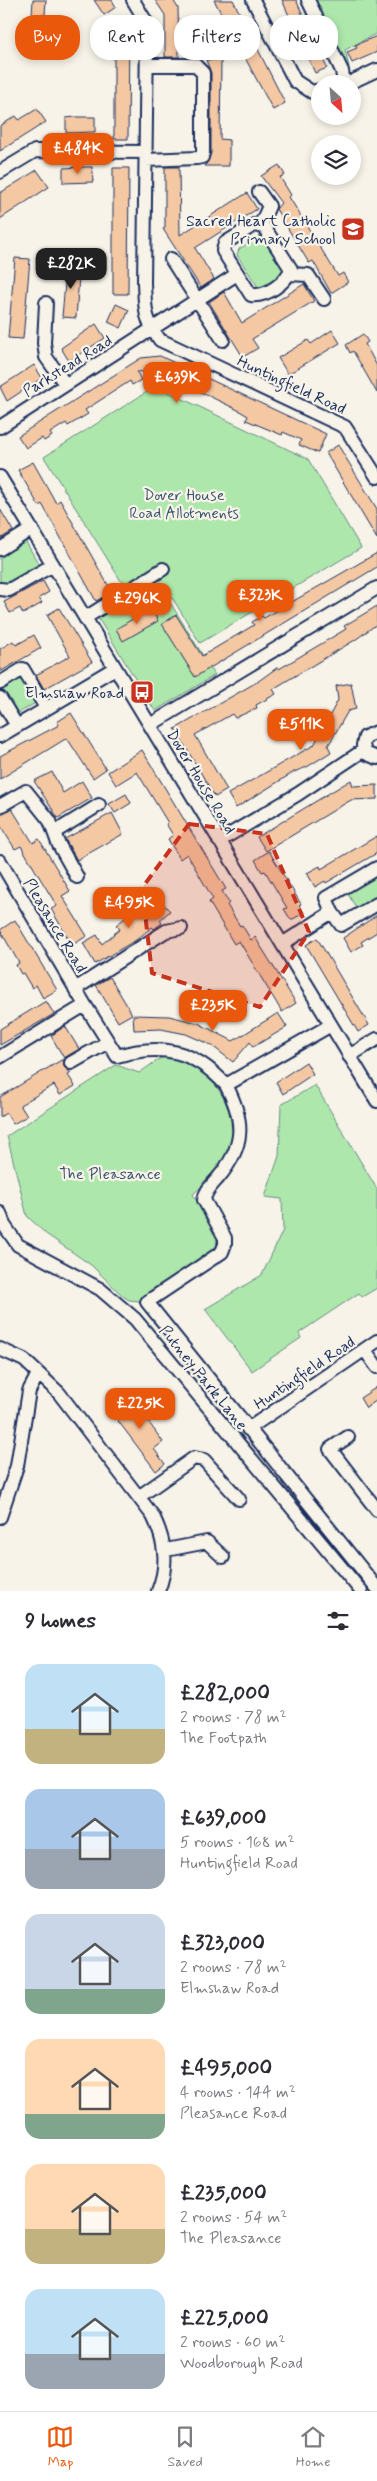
<!DOCTYPE html>
<meta charset="utf-8">
<style>
:root{--surface:#fff;--page:#f7f7f7;--text:#2b2b33;--muted:#7c7c81;--line:#e1e1e2;--accent:#ea580c}
body{margin:0;font-family:Mynerve,sans-serif;background:var(--page);color:var(--text);height:100vh;display:flex;flex-direction:column;font-size:19px;white-space:nowrap}
*{box-sizing:border-box;margin:0}
p{font-size:16px;color:var(--muted)}
.icon{flex:none;width:28px;height:28px;fill:none;stroke:currentColor;stroke-width:2;stroke-linecap:round;stroke-linejoin:round}
.map{position:relative;height:1591px;overflow:hidden}
.sheet{display:flex;flex-direction:column;background:var(--surface);flex:1}
.sheet>*{flex:none}
.guide{position:absolute;left:15px;top:15px;width:348px;height:45px;display:flex;gap:10px}
.needle{width:32px;rotate:154deg}
.tools{position:absolute;left:311px;top:75px;display:grid;gap:10px}
.tools a{display:grid;place-items:center;width:50px;height:50px;border-radius:50%;background:var(--surface);box-shadow:0 2px 8px #0003;font-size:25px}
.price{position:absolute;translate:-50% -42px;padding:0 11px;border-radius:10px;background:var(--accent);color:#fff;font-size:16px;line-height:32px;filter:drop-shadow(0 1px 2px #0008)}
.price::after{content:'';position:absolute;left:50%;top:30px;width:15px;height:11px;margin-left:-8px;background:inherit;clip-path:polygon(0 0,100% 0,50% 100%)}
.price.current{background:#222;color:#fff}
ul{padding:0;list-style:none}
li{display:flex;align-items:center;gap:15px;height:125px;padding:0 25px}
li span{display:grid;place-items:center;flex:none;width:140px;height:100px;border-radius:15px;color:#555}
li>.icon{margin-inline-start:auto}
span .icon{width:60px;height:60px;fill:#fffc;stroke-width:1}
li b{font-size:21px}
h2{display:flex;justify-content:space-between;align-items:center;height:60px;padding:0 25px;font-size:21px}
.chip{padding:0 18px;border-radius:20px;background:var(--surface);box-shadow:0 2px 8px #0003;font-size:18px;line-height:45px}
.chip.current{background:var(--accent);color:#fff}
.dock{display:flex;justify-content:space-around;align-items:center;height:70px;border-top:1px solid var(--line);background:var(--surface);font-size:14px;color:var(--muted)}
.dock a{display:grid;justify-items:center;gap:2px}
.dock .current{color:var(--accent)}
.map>svg:first-child{display:block}
.green{fill:#aee7ab;stroke:#648b84}
.building{fill:#f5c8a4;stroke:#1b2f5e}
.lines{fill:none;stroke-linecap:round;stroke-linejoin:round}
.minor-casing{stroke:#1b2f5e;stroke-width:16}
.minor{stroke:#f7f3e8;stroke-width:12}
.marked{fill:#c8321e;fill-opacity:0.2;stroke:#c8321e;stroke-width:4;stroke-dasharray:10 6;stroke-linejoin:round}
.labels{text-anchor:middle;stroke-width:4.5;stroke-linejoin:round;paint-order:stroke}
.poi-label{font-size:16px;fill:#1b2f5e;stroke:#f7f3e8;text-anchor:end}
.street-label{font-size:16px;fill:#1b2f5e;stroke:#f7f3e8}
.park-label{font-size:16px;fill:#38546d;stroke:#f7f3e8}
</style>
<div class="map">
<svg width="377" height="1591" viewBox="0 0 377 1591">
<rect width="100%" height="100%" fill="#f7f3e8"/>
<filter id="ink" filterUnits="userSpaceOnUse"><feTurbulence type="fractalNoise" baseFrequency=".02" numOctaves="2"/><feDisplacementMap in="SourceGraphic" scale="10" xChannelSelector="R" yChannelSelector="G"/><feConvolveMatrix kernelMatrix="1 2 1 2 8 2 1 2 1" color-interpolation-filters="sRGB"/></filter>
<g filter="url(#ink)">
<!-- green -->
<path class="green" d="M308 0H377V33L345 50 349 67 342 71Z
M260 236 265 237 286 269C282 278 267 289 258 287L237 255 239 249Z
M156 386 308 459 361 548 200 643 173 599 121 581 44 457Z
M23 537 41 568 30 570 9 583 0 582V554Z
M143 592 171 604 215 675 155 711 98 618Z
M20 677 37 702 17 714 1 689Z
M377 873V901L359 912 346 891Z
M164 1056C171 1058 180 1059 187 1062 217 1076 238 1113 231 1145 226 1166 208 1181 193 1194L217 1236 216 1250 139 1301 129 1300 123 1296 91 1265 46 1234 27 1216 7 1136 116 1065 139 1073Z
M315 1085 377 1189V1288L362 1297 359 1293 299 1333 301 1338 252 1371 205 1309 262 1275 283 1230 282 1199 265 1197 279 1156 281 1105Z"/>
<!-- building -->
<path class="building" d="M33 0H46L45 15H32Z
M94 0H112L116 7 104 15Z
M155 0H173L178 8 179 57H165V15Z
M214 0H233L285 103 273 110Z
M282 0H296L327 68 315 73Z
M114 26H129L128 139H114Z
M377 36V52L352 63 347 52 357 48 355 45Z
M206 60H221L220 139 229 140V166H205L211 153V73Z
M37 109 46 122 0 151V126L16 116 19 120Z
M75 117H95V132L66 133V118Z
M279 165 285 175 280 177 291 195 289 197 338 276 343 273 348 282 331 293 313 261 309 263 276 209 281 203 261 176Z
M83 167H92L93 182 63 183V168Z
M165 167H179L180 235 247 193 257 209 195 248 214 279 201 288 163 229 165 228Z
M113 168H129L128 294H113Z
M37 170 49 187 0 219V193Z
M15 258 30 259 23 339 8 338Z
M67 261 80 262 76 318 62 317Z
M304 284 314 301 252 339 258 348 243 357 209 302 224 292 242 323Z
M116 304 129 310 121 328 108 322Z
M96 324 105 338 69 361 61 348Z
M332 330 340 343 288 374 278 358 308 340 311 344Z
M363 334 368 342 365 344 377 366V393L353 351 350 353 346 345Z
M160 356 326 434 318 453 299 445 301 440 283 432 282 435 246 420 248 416 238 410 157 371 137 372 141 380 132 385 130 381 85 410 88 414 68 426 66 423 50 433 52 436 44 441 42 438 26 448 18 436 141 358Z
M34 365 42 378 7 401 0 387Z
M338 445 377 509V539L326 453Z
M33 462 56 503 60 500 112 592 96 601 42 504 39 506 18 470Z
M0 509 13 531 0 539Z
M377 553V567L195 677 162 624 176 615 202 656 254 625 252 622 262 616 264 618Z
M43 581 49 592 39 598 42 603 23 614 20 608 10 613 4 602Z
M377 606V624L355 640 273 689 276 694 256 705 257 708 235 718 232 714 195 735 227 790 215 797 175 729 257 682 278 667 279 669 346 629 344 626Z
M59 608 92 662 44 689 36 675 70 656 47 615Z
M151 608 158 621 123 641 116 629Z
M34 635 41 648 0 672V649L13 641 16 645Z
M351 683 356 709 348 711 328 746 331 752 307 767 294 772 236 808 228 794 314 745 338 700 336 686Z
M71 713 106 769 93 778 67 738 0 779V756L59 725 57 722Z
M142 750 226 889 222 891 229 903 227 905 240 926 242 925 251 940 255 937 296 1003 282 1012 239 941 234 944 209 902 213 899 187 854 180 859 168 839 173 835 166 824 168 823 137 772 116 785 108 772Z
M52 772 63 793 82 781 92 798 58 818 34 781Z
M351 780 353 786 377 785V799L351 800 266 851 257 837Z
M126 794 131 803 115 813 109 804Z
M12 809 33 843 39 839 70 891 62 896 87 936 72 945 51 909 57 906 38 875 21 846 15 849 0 825V814Z
M112 813 123 834 77 860 65 839Z
M377 836V853L326 883 325 881 315 887 307 873 320 866 321 869Z
M269 851 301 904 299 905 304 913 291 920 284 909 287 908 265 871 262 872 255 860Z
M153 893 170 911 160 920 162 923 154 929 152 927 136 940 95 964 83 943 97 935 102 944 120 929 116 925 137 909 140 902Z
M377 915V932L361 942 363 945 351 952 343 938Z
M15 920 57 990 43 998 36 985 32 988 23 973 21 974 16 965 19 963 0 930Z
M317 938 369 1025 358 1032 306 945Z
M110 977 132 1014 118 1022 96 985Z
M46 1001 54 1014 0 1045V1029Z
M278 1013 287 1027 253 1047 250 1042 233 1062 211 1045 186 1034 161 1029 134 1030 133 1015 169 1016 198 1023 233 1041Z
M65 1026 79 1049 64 1058 51 1036Z
M63 1059 64 1067 71 1073 68 1075 75 1086 60 1095 54 1085 20 1105 27 1116 13 1124 6 1113 0 1117V1097Z
M306 1062 313 1074 283 1094 276 1082Z
M377 1387V1400L366 1408 360 1398Z
M133 1396 150 1418 147 1420 163 1442 154 1449 165 1464 156 1471 112 1413Z"/>
<g class="lines">
<!-- minor casing -->
<g class="minor-casing">
<path id="minor" d="M133 0 145 20 147 33 144 282C145 307 144 320 160 340L345 427 377 477
M253 0 295 81 312 92 320 90
M308 0 342 71 344 84
M347 84 377 70
M146 160 197 158 202 157 203 153V73L195 65H147
M0 172 35 151 146 152
M259 192 269 206 260 226
M254 225 264 227 291 269C286 283 266 297 251 295L223 251 225 243Z
M171 259 223 340
M289 274 308 275 324 299
M46 303 44 343 46 357 65 384
M0 427 237 274
M0 477 377 1101
M0 549 32 529
M0 589 9 590 53 565
M85 618 163 569
M0 683 23 669 46 708
M0 698 17 726
M150 725 377 588
M377 732 365 737 363 745 365 753 377 758
M0 736 115 668
M0 806 26 791 50 821 58 843 77 877
M55 832 99 805
M219 841 298 794 364 750
M0 861 85 1005
M377 868 326 898 332 912 341 925 377 904
M282 944 332 912
M75 989 166 931 181 928
M349 1056 377 1039
M0 1057 85 1005 117 1056C162 1043 194 1050 226 1085L331 1025
M71 1063 108 1042
M226 1085C245 1121 245 1146 218 1178 212 1185 205 1191 204 1200L225 1238V1244L222 1252 147 1302 377 1588
M0 1213 4 1225 18 1245 100 1289 135 1319 361 1591
M0 1349 24 1360 59 1393 153 1516C165 1541 169 1564 158 1591
M365 1350 377 1367
M248 1429 377 1341
M348 1437 330 1449 377 1510
M140 1496 194 1458 204 1460 239 1499
M0 1517 17 1466 29 1391 38 1374
M166 1550 207 1542 223 1557"/>
</g>
<!-- minor -->
<use href="#minor" class="minor"/>
</g>
</g>
<!-- marked area -->
<path class="marked" d="M189 824 267 834 309 932 260 1007 152 973 142 888Z"/>
<!-- icons -->
<defs>
<g id="school-square" transform="scale(1.25)"><rect x="-9" y="-9" width="18" height="18" rx="4" fill="#c8321e" stroke="#f7f3e8"/><path d="M0-5L7-2L0 1L-7-2ZM-4 1L0 2.5L4 1V4Q0 6-4 4Z" fill="#fff"/></g>
<g id="bus-square" transform="scale(1.25)"><rect x="-9" y="-9" width="18" height="18" rx="4" fill="#c8321e" stroke="#f7f3e8"/><path d="M-5-6H5V4H4V6H2V4H-2V6H-4V4H-5ZM-3.5-4V0h7V-4ZM-3.5 1.2v1.5H-2V1.2ZM2 1.2v1.5H3.5V1.2Z" fill="#fff"/></g>
</defs>
<g fill-rule="evenodd">
<use href="#school-square" x="353" y="229"/>
<use href="#bus-square" x="142" y="692"/>
</g>
<g class="labels">
<!-- poi labels -->
<g class="poi-label">
<text x="336" y="226">Sacred Heart Catholic<tspan x="336" dy="18">Primary School</tspan></text>
<text x="124" y="698">Elmshaw Road</text>
</g>
<!-- street labels -->
<g class="street-label">
<text transform="translate(67 365) rotate(-32)" y="6">Parkstead Road</text>
<text transform="translate(292 384) rotate(25)" y="6">Huntingfield Road</text>
<text transform="translate(202 781) rotate(59)" y="6">Dover House Road</text>
<text transform="translate(56 925) rotate(59)" y="6">Pleasance Road</text>
<text transform="translate(304 1372) rotate(-34)" y="6">Huntingfield Road</text>
<text transform="translate(204 1377) rotate(51)" y="6">Putney Park Lane</text>
</g>
<!-- park labels -->
<g class="park-label">
<text x="184" y="500">Dover House<tspan x="184" dy="18">Road Allotments</tspan></text>
<text x="110" y="1179">The Pleasance</text>
</g>
</g>
</svg>
<div class="tools">
<a><svg class="needle" viewBox="-14 -14 28 28"><path d="M0-13l5 13h-10z" fill="#e53935"/><path d="M0 13l5-13h-10z" fill="#7c7c81"/></svg></a>
<a><svg class="icon" aria-label="layers" viewBox="0 0 24 24"><path d="M12 4l9 5-9 5-9-5zM3 14l9 5 9-5"/></svg></a>
</div>
<b class="price" style="left:78px;top:175px">£484K</b>
<b class="price current" style="left:71px;top:290px">£282K</b>
<b class="price" style="left:177px;top:404px">£639K</b>
<b class="price" style="left:260px;top:622px">£323K</b>
<b class="price" style="left:137px;top:625px">£296K</b>
<b class="price" style="left:301px;top:751px">£511K</b>
<b class="price" style="left:129px;top:929px">£495K</b>
<b class="price" style="left:213px;top:1032px">£235K</b>
<b class="price" style="left:140px;top:1430px">£225K</b>
<div class="guide">
<a class="chip current">Buy</a>
<a class="chip">Rent</a>
<a class="chip">Filters</a>
<a class="chip">New</a>
</div>
</div>
<section class="sheet">
<h2>9 homes<svg class="icon" aria-label="filters" viewBox="0 0 24 24"><path d="M4 7h16M4 17h16"/><circle cx="9" cy="7" r="2"/><circle cx="15" cy="17" r="2"/></svg></h2>
<ul>
<li><span style="background:linear-gradient(#bfe0f5 65%,#c2b280 0)"><svg class="icon" aria-label="home" viewBox="0 0 24 24"><path d="M3 11l9-7 9 7M6 9v11h12V9"/></svg></span><div><b>£282,000</b><p>2 rooms · 78 m²</p><p>The Footpath</p></div></li>
<li><span style="background:linear-gradient(#a9c7e8 60%,#9aa5b1 0)"><svg class="icon" aria-label="home" viewBox="0 0 24 24"><path d="M3 11l9-7 9 7M6 9v11h12V9"/></svg></span><div><b>£639,000</b><p>5 rooms · 168 m²</p><p>Huntingfield Road</p></div></li>
<li><span style="background:linear-gradient(#c9d6e8 75%,#7fa58c 0)"><svg class="icon" aria-label="home" viewBox="0 0 24 24"><path d="M3 11l9-7 9 7M6 9v11h12V9"/></svg></span><div><b>£323,000</b><p>2 rooms · 78 m²</p><p>Elmshaw Road</p></div></li>
<li><span style="background:linear-gradient(#ffd9b3 75%,#7fa58c 0)"><svg class="icon" aria-label="home" viewBox="0 0 24 24"><path d="M3 11l9-7 9 7M6 9v11h12V9"/></svg></span><div><b>£495,000</b><p>4 rooms · 144 m²</p><p>Pleasance Road</p></div></li>
<li><span style="background:linear-gradient(#ffd9b3 65%,#c2b280 0)"><svg class="icon" aria-label="home" viewBox="0 0 24 24"><path d="M3 11l9-7 9 7M6 9v11h12V9"/></svg></span><div><b>£235,000</b><p>2 rooms · 54 m²</p><p>The Pleasance</p></div></li>
<li><span style="background:linear-gradient(#bfe0f5 65%,#9aa5b1 0)"><svg class="icon" aria-label="home" viewBox="0 0 24 24"><path d="M3 11l9-7 9 7M6 9v11h12V9"/></svg></span><div><b>£225,000</b><p>2 rooms · 60 m²</p><p>Woodborough Road</p></div></li>
</ul>
</section>
<nav class="dock">
<a class="current"><svg class="icon" aria-label="map" viewBox="0 0 24 24"><path d="M3 6l6-2 6 2 6-2v14l-6 2-6-2-6 2zM9 4v14M15 6v14"/></svg>Map</a>
<a><svg class="icon" aria-label="saved" viewBox="0 0 24 24"><path d="M7 4h10v16l-5-4-5 4z"/></svg>Saved</a>
<a><svg class="icon" aria-label="home" viewBox="0 0 24 24"><path d="M3 11l9-7 9 7M6 9v11h12V9"/></svg>Home</a>
</nav>
